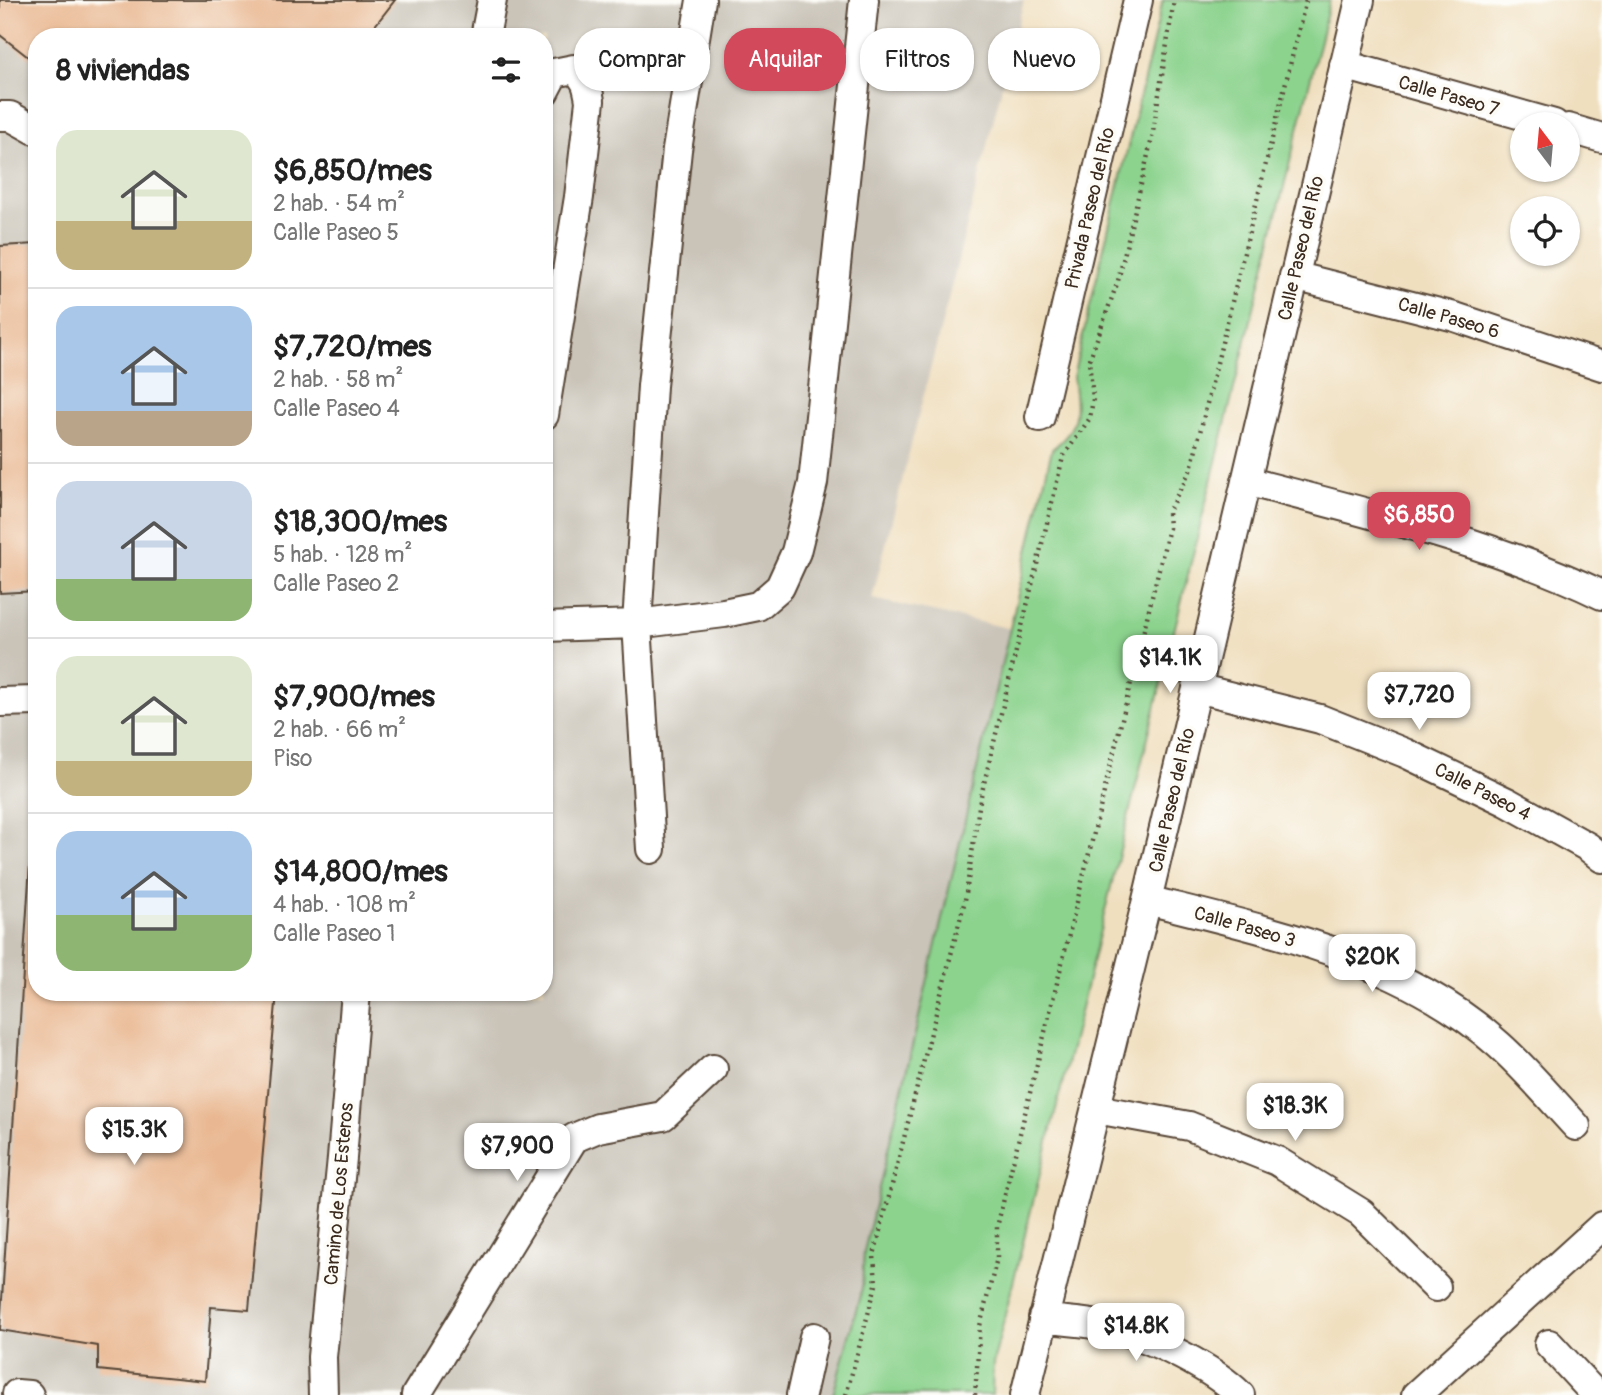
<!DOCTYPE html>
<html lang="es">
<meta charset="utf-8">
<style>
:root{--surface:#fff;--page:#f2f2f2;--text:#222;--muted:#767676;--line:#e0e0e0;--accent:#d1495b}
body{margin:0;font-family:Pangolin,sans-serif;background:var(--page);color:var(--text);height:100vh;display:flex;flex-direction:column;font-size:26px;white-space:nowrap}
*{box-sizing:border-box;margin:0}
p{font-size:23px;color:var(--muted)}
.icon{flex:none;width:38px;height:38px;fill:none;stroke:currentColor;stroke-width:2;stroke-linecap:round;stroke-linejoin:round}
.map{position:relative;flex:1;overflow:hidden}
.side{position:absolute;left:28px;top:28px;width:525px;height:973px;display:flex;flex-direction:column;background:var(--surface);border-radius:28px;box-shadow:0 2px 5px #0004}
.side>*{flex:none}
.guide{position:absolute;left:574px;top:28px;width:665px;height:63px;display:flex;gap:14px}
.needle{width:46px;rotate:344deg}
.buttons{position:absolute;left:1510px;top:112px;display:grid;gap:14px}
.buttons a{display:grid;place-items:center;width:70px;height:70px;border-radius:50%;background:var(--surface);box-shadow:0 2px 5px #0004;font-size:35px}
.price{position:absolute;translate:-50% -60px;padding:0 16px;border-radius:14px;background:#fff;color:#222;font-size:23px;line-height:46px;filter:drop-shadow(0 2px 4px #0008)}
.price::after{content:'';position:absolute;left:50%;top:42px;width:21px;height:16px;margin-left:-10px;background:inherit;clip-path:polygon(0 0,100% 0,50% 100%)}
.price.active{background:var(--accent);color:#fff}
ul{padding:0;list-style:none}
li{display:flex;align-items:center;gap:21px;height:175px;padding:0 28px}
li+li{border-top:2px solid var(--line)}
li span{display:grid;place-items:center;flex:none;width:196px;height:140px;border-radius:21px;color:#555}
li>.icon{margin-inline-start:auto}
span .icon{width:84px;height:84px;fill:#fffc;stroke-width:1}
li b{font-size:30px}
h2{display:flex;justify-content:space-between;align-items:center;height:84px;padding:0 28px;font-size:30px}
.tag{padding:0 24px;border-radius:28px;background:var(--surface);box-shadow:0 2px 5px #0004;font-size:24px;line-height:63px}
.tag.active{background:var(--accent);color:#fff}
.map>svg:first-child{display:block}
.industrial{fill:#c9c3b8;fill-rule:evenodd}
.green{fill:#8cd38e;stroke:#647e56;stroke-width:2}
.building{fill:#e9b892}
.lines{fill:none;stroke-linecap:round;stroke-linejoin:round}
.minor-casing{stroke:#564536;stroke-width:32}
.path{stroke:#564536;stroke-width:4.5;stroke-dasharray:2 5;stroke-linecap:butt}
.minor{stroke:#fff;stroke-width:28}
.labels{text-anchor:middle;stroke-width:7;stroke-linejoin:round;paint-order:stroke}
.street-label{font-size:19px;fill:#3b2a1e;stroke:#fdfcf7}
</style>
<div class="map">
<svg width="1602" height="1395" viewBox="0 0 1602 1395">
<rect width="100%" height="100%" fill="#fdfcf7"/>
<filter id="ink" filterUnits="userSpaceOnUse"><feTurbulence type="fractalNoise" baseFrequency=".0143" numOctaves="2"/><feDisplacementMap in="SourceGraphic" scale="14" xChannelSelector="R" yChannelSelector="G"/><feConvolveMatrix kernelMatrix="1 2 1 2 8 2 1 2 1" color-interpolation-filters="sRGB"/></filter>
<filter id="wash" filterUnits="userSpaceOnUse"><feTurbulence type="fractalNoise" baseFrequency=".00686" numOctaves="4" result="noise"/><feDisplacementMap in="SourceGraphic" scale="28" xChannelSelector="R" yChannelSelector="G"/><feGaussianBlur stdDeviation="1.57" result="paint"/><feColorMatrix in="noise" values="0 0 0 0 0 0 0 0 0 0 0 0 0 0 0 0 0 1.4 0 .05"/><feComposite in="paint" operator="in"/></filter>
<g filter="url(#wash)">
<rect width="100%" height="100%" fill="#f0dfbf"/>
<!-- industrial -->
<path class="industrial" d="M0 0H1024L872 599 1012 629 864 1252 862 1288 833 1395H0ZM37 37H544V992H37Z"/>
<!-- green -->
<path class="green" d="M1163 0H1330L993 1364 992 1395H833L862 1288 864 1252 1052 449C1081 428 1077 409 1073 377Z"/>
<g id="blocks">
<!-- building -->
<path class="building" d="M0 0H395L366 37H37V64L0 35Z
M37 244V591L0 593V246Z
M30 864H37V992H277L249 1310 211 1307 205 1381 98 1370V1346L0 1330Z"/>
</g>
</g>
<g filter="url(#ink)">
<use href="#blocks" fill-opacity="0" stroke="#564536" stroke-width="2"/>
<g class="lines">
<!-- minor casing -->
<g class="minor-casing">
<path id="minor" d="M485 37 492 0
M1344 65 1554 124
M544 92 554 73 574 69C586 77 588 88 590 101L579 197 544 415
M0 116H10L37 131
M1568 128 1602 138
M1294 276 1455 317 1602 366
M1040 417 1138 0
M1246 481C1367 513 1489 541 1602 595
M544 627 637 624 724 613 758 606 780 587 796 552 813 483 864 0
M1197 688 1320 719 1405 753 1507 802 1588 847 1602 858
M0 702 37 701
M651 849 637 624 652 386 677 150 701 0
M1147 900C1269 931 1403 958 1499 1045 1526 1069 1551 1099 1576 1126
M1096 1109 1189 1126 1277 1161 1361 1213 1436 1287
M1043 1318C1067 1322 1094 1322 1118 1329 1154 1339 1213 1368 1240 1395
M1549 1344 1596 1395
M17 1394 29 1395
M323 1395 322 1357 342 1158 356 992
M416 1395 574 1138 598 1128 663 1116 713 1069
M801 1395 814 1337
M1025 1395 1147 900 1360 0
M1416 1395 1602 1226"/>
</g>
<!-- path -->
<path class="path" d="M846 1395 876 1285 874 1255 965 900 980 800 1063 457 1090 418 1093 399 1089 361 1118 281 1152 138 1174 0
M975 1395 980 1326 997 1258V1227L1169 528 1168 512 1191 469 1306 0"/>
<!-- minor -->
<use href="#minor" class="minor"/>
</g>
</g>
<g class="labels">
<!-- street labels -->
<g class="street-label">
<text transform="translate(1449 95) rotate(16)" y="7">Calle Paseo 7</text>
<text transform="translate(1089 208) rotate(-77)" y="7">Privada Paseo del Río</text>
<text transform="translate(1300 248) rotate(-77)" y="7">Calle Paseo del Río</text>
<text transform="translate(1449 317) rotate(16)" y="7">Calle Paseo 6</text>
<text transform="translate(1483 791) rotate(27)" y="7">Calle Paseo 4</text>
<text transform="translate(1171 800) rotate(-77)" y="7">Calle Paseo del Río</text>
<text transform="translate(1245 926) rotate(16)" y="7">Calle Paseo 3</text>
<text transform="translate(338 1194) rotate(-85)" y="7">Camino de Los Esteros</text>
</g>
</g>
</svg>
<div class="buttons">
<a><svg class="needle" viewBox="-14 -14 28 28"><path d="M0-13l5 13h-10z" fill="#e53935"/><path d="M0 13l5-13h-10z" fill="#767676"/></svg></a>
<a><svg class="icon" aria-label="locate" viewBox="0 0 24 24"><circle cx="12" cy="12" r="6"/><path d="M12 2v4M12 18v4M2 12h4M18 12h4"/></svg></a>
</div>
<b class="price active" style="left:1419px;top:552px">$6,850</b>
<b class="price" style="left:1170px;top:695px">$14.1K</b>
<b class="price" style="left:1419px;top:732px">$7,720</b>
<b class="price" style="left:1372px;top:994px">$20K</b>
<b class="price" style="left:1295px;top:1143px">$18.3K</b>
<b class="price" style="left:134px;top:1167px">$15.3K</b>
<b class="price" style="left:517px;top:1183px">$7,900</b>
<b class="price" style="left:1136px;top:1363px">$14.8K</b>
<div class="guide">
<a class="tag">Comprar</a>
<a class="tag active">Alquilar</a>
<a class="tag">Filtros</a>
<a class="tag">Nuevo</a>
</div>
<section class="side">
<h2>8 viviendas<svg class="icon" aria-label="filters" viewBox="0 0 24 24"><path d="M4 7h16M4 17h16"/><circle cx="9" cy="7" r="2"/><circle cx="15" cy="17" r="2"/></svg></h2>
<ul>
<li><span style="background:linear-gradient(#dfe7d0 65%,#c2b280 0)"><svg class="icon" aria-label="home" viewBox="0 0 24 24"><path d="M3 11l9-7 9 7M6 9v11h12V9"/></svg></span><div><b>$6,850/mes</b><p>2 hab. · 54 m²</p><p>Calle Paseo 5</p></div></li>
<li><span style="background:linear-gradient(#a9c7e8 75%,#b9a48a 0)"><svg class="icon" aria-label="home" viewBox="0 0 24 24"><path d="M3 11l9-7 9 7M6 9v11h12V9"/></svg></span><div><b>$7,720/mes</b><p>2 hab. · 58 m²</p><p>Calle Paseo 4</p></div></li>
<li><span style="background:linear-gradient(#c9d6e8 70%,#8fb573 0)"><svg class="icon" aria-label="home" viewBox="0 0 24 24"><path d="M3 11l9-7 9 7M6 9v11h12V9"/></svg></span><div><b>$18,300/mes</b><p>5 hab. · 128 m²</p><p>Calle Paseo 2</p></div></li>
<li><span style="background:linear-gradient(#dfe7d0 75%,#c2b280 0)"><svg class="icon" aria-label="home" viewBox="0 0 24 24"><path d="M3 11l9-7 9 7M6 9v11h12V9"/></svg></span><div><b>$7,900/mes</b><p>2 hab. · 66 m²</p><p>Piso</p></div></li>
<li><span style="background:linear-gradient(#a9c7e8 60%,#8fb573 0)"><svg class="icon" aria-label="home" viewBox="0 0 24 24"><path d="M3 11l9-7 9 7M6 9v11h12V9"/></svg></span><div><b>$14,800/mes</b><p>4 hab. · 108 m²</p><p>Calle Paseo 1</p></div></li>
</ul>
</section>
</div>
